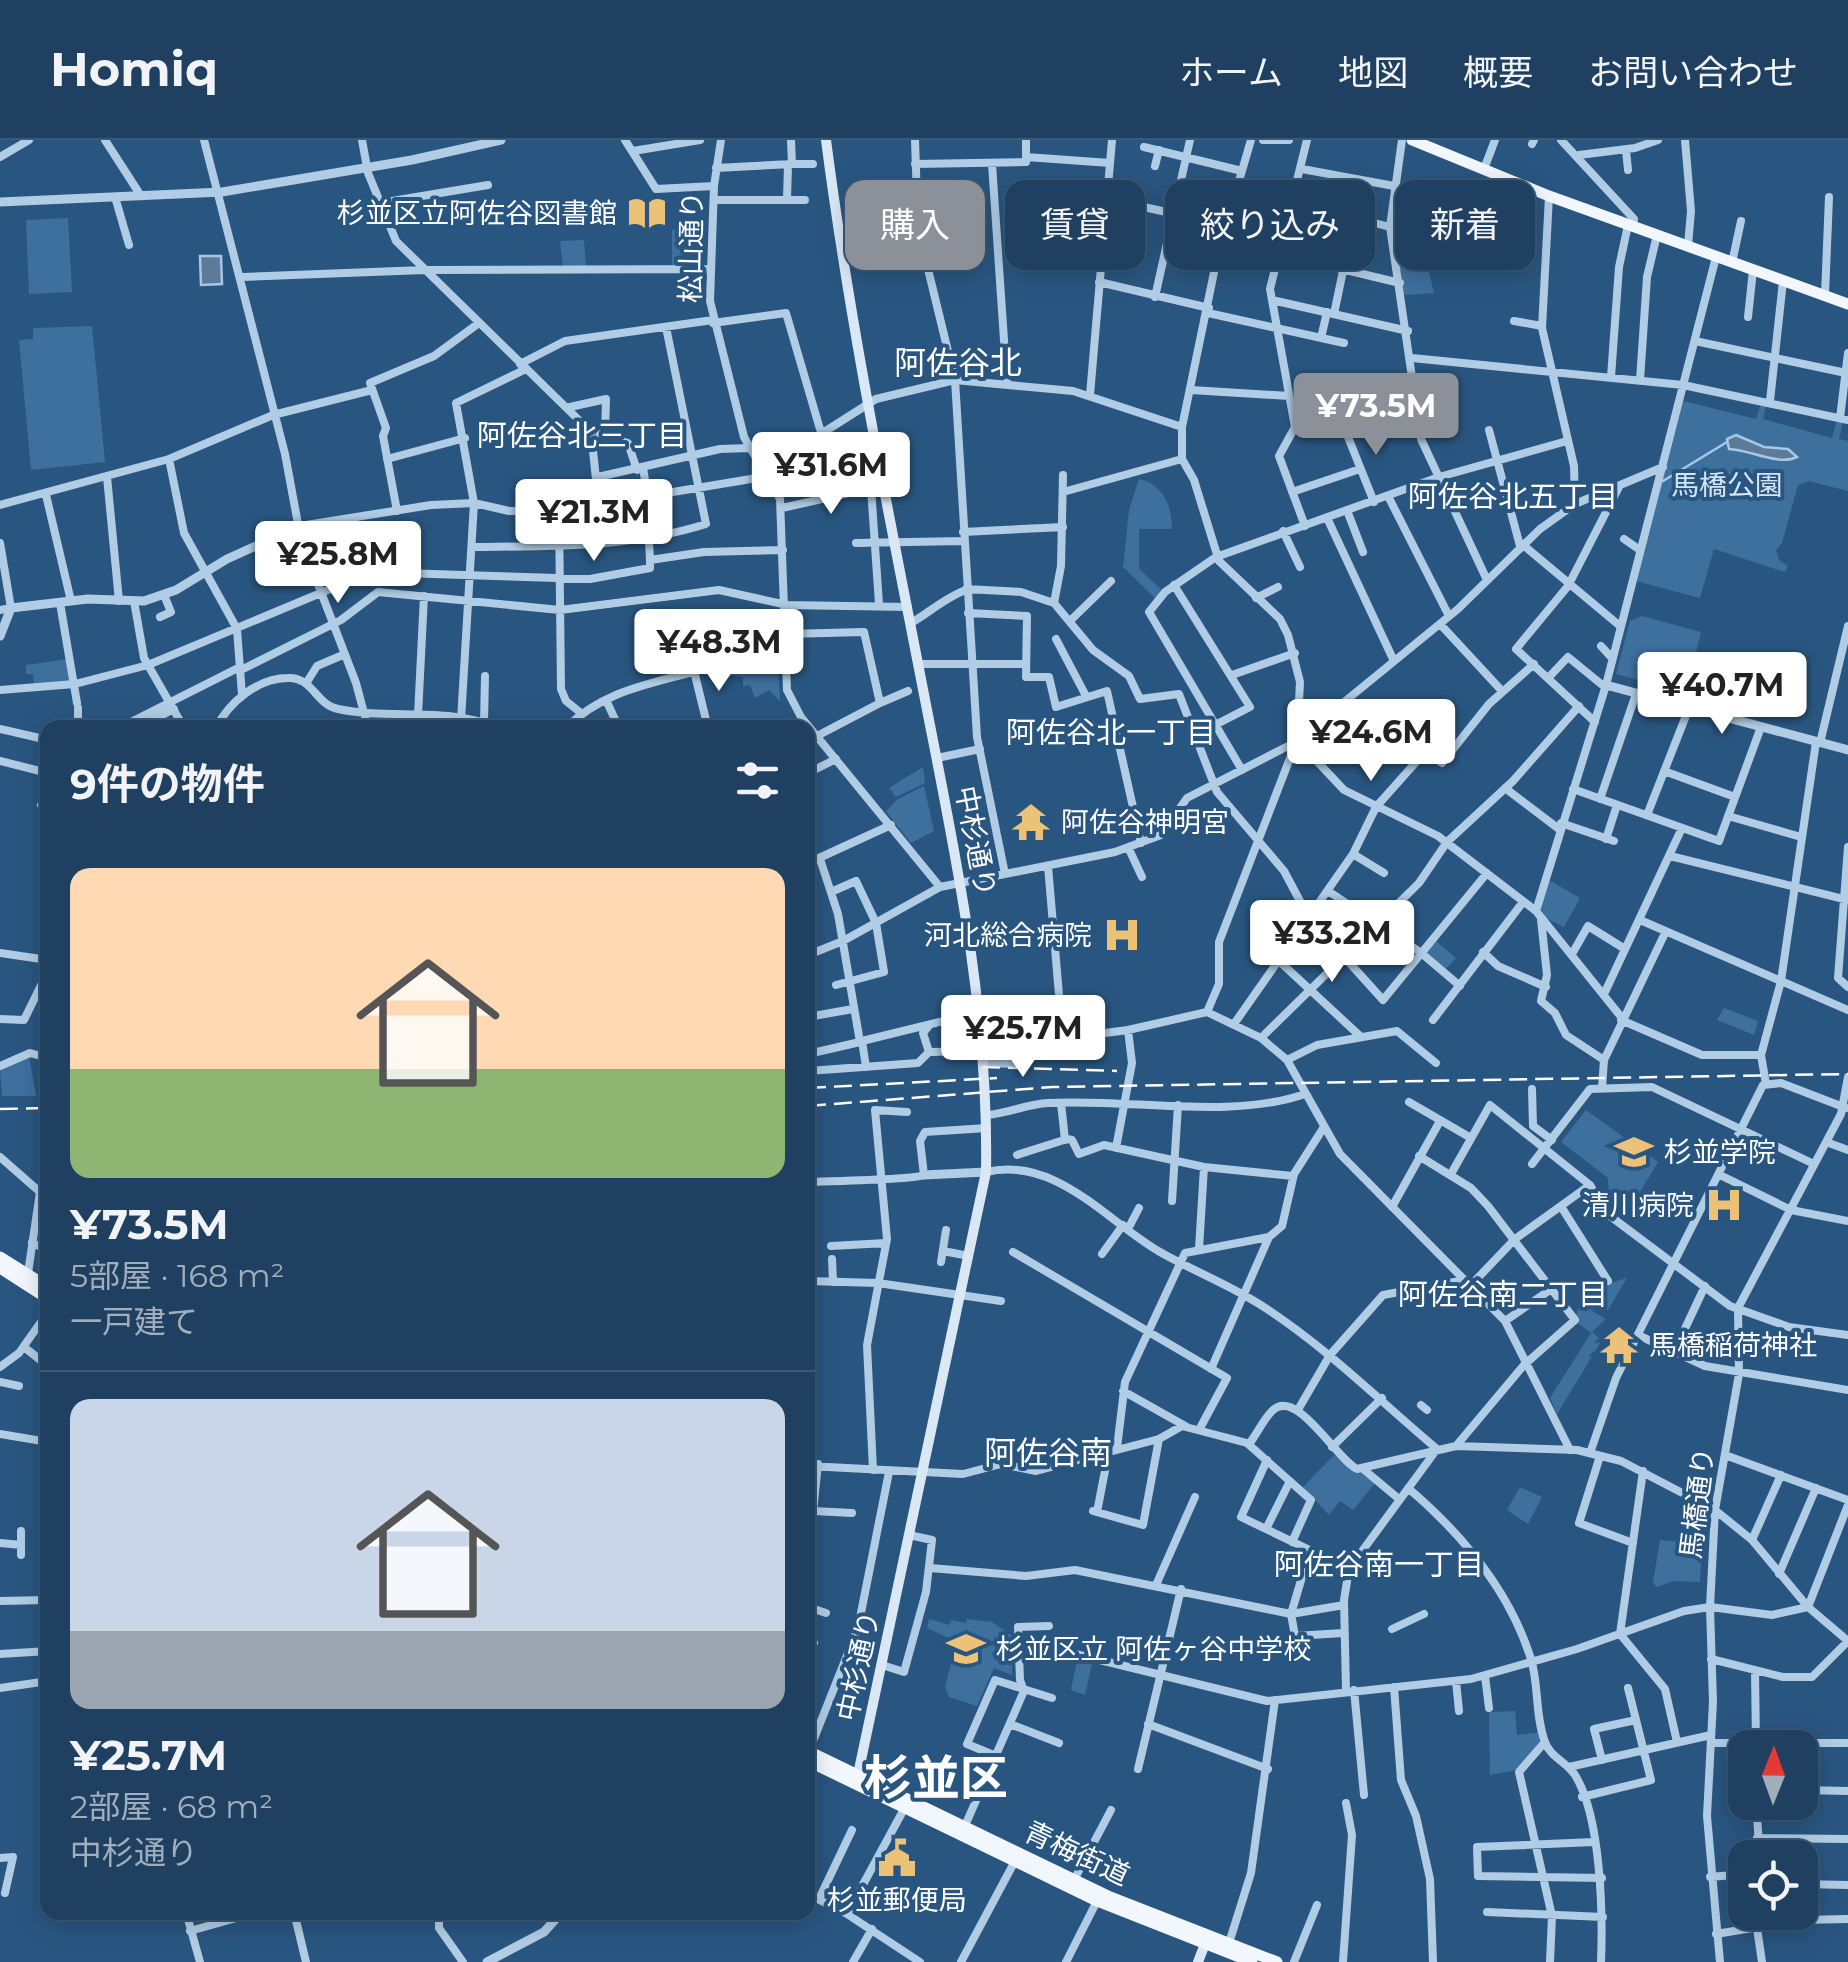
<!DOCTYPE html>
<html lang="ja">
<meta charset="utf-8">
<style>
:root{--surface:#1f4060;--page:#274766;--text:#f1f3f6;--muted:#a1afbd;--line:#3c5975;--accent:#8c9099}
body{margin:0;font-family:Montserrat,"Noto Sans JP",sans-serif;background:var(--page);color:var(--text);height:100vh;display:flex;flex-direction:column;font-size:38px;white-space:nowrap}
*{box-sizing:border-box;margin:0}
p{font-size:32px;color:var(--muted)}
.icon{flex:none;width:55px;height:55px;fill:none;stroke:currentColor;stroke-width:2;stroke-linecap:round;stroke-linejoin:round}
.map{position:relative;flex:1;overflow:hidden}
.side{position:absolute;left:40px;top:580px;width:775px;height:1200px;display:flex;flex-direction:column;background:var(--surface);border-radius:20px;box-shadow:0 5px 25px #0003,0 0 0 2px var(--line)}
.side>*{flex:none}
.guide{position:absolute;left:845px;top:40px;width:852px;height:90px;display:flex;gap:20px}
.needle{width:65px;rotate:1deg}
.buttons{position:absolute;left:1728px;top:1590px;display:grid;gap:20px}
.buttons a{display:grid;place-items:center;width:90px;height:90px;border-radius:20px;background:var(--surface);box-shadow:0 5px 25px #0003,0 0 0 2px var(--line);font-size:50px}
.price{position:absolute;translate:-50% -85px;padding:0 22px;border-radius:10px;background:#fff;color:#222;font-size:32px;line-height:65px;filter:drop-shadow(0 2px 5px #0008)}
.price::after{content:'';position:absolute;left:50%;top:60px;width:30px;height:22px;margin-left:-15px;background:inherit;clip-path:polygon(0 0,100% 0,50% 100%)}
.price.selected{background:var(--accent);color:#fff}
ul{padding:0;list-style:none}
li{display:grid;align-content:center;gap:20px;height:530px;padding:0 30px}
li+li{border-top:2px solid var(--line)}
li span{display:grid;place-items:center;height:310px;border-radius:20px;color:#555}
li>.icon{margin-inline-start:auto}
span .icon{width:180px;height:180px;fill:#fffc;stroke-width:1}
li b{font-size:42px}
h2{display:flex;justify-content:space-between;align-items:center;height:120px;padding:0 30px;font-size:42px}
.pill{padding:0 35px;border-radius:20px;background:var(--surface);box-shadow:0 5px 25px #0003,0 0 0 2px var(--line);font-size:35px;line-height:90px}
.pill.selected{background:var(--accent);color:#fff}
header{display:flex;align-items:center;gap:60px;box-sizing:border-box;height:140px;padding:0 50px;background:var(--surface);border-bottom:2px solid var(--line)}
header strong{font-size:48px}
nav{display:flex;gap:55px;margin-inline-start:auto;font-size:35px}
.map>svg:first-child{display:block}
.green{fill:#3e709e}
.water{fill:#5b7b98;stroke:#a6c8e6;stroke-width:2.5}
.lines{fill:none;stroke-linecap:round;stroke-linejoin:round}
.stream{stroke:#a6c8e6;stroke-width:2.5}
.minor{stroke:#b1cde5;stroke-width:8}
.tertiary{stroke:#b1cde5;stroke-width:9}
.secondary{stroke:#dae8f6;stroke-width:10}
.primary{stroke:#f2f7fd;stroke-width:11}
.rail{stroke:#fff;stroke-width:2.5;stroke-dasharray:18 8;stroke-linecap:butt}
.labels{text-anchor:middle;stroke-width:8;stroke-linejoin:round;paint-order:stroke}
.poi-label{font-size:28px;fill:#fff;stroke:#295680;text-anchor:start}
.street-label{font-size:28px;fill:#fff;stroke:#295680}
.park-label{font-size:28px;fill:#d4e5f5;stroke:#295680}
.neighbourhood-label{font-size:30px;fill:#fff;stroke:#295680}
.quarter-label{font-size:32px;fill:#fff;stroke:#295680}
.town-label{font-size:48px;font-weight:bold;fill:#fff;stroke:#295680}
</style>
<header>
<strong>Homiq</strong>
<nav><a>ホーム</a><a>地図</a><a>概要</a><a>お問い合わせ</a></nav>
</header>
<div class="map">
<svg width="1848" height="1822" viewBox="0 0 1848 1822">
<rect width="100%" height="100%" fill="#295680"/>
<!-- green -->
<path class="green" d="M68 78 72 152 29 154 26 80Z
M1418 87 1434 153 1404 155 1392 89Z
M672 90H683V126H672Z
M584 100 586 127H563L560 101Z
M92 186 105 322 31 330 19 200 33 199V188Z
M1683 261 1756 279 1761 264 1766 265 1763 279 1832 298 1837 280 1843 282 1839 299 1848 301V351L1809 341 1798 345 1782 403 1776 410 1779 420 1788 426 1785 432 1714 409 1700 458 1636 441Z
M1139 339C1163 344 1172 366 1172 389H1139V429L1161 449 1156 459 1123 427 1129 370Z
M1642 476 1701 492 1686 553 1616 534 1630 481Z
M777 501 780 561 769 550 755 558 750 545 743 546V537L726 535 727 524 756 506Z
M69 519 73 542 34 545 33 534H26V525Z
M923 627 925 643 896 657 889 648Z
M924 646 934 691 911 703 886 671 898 659Z
M1547 739 1580 758 1564 787 1545 778 1538 768Z
M1435 800 1456 818 1445 830 1424 812Z
M1724 868 1758 881 1754 895 1717 880Z
M29 915 36 956H2L0 930Z
M1586 970 1658 1022 1632 1065 1609 1053 1608 1038 1561 1002Z
M1627 1138 1608 1170 1598 1163 1592 1171 1606 1179 1592 1192 1602 1200 1557 1274 1550 1258 1591 1193 1575 1181C1579 1153 1603 1145 1627 1138Z
M1334 1315 1375 1343 1353 1370 1340 1361 1329 1375 1303 1347Z
M1520 1347 1542 1357 1528 1384 1507 1370Z
M1660 1400 1702 1404 1700 1442 1673 1441 1657 1447 1653 1443Z
M929 1479 949 1485 951 1480 966 1483 967 1479 992 1482 1012 1496V1535L994 1528 977 1566 949 1557 945 1546 957 1502 927 1488Z
M1078 1515 1093 1519 1085 1555 1071 1550Z
M1515 1571 1517 1595 1541 1592 1542 1601 1517 1630 1490 1635 1489 1572Z"/>
<!-- water -->
<path class="water" d="M200 116H221L222 144 201 145Z
M1736 295 1764 307 1788 309 1797 317C1778 326 1751 310 1729 309L1727 299Z"/>
<g class="lines">
<!-- stream -->
<path class="stream" d="M1663 341 1727 302"/>
<!-- minor -->
<path class="minor" d="M105 0 141 56
M204 0 285 314 301 400 356 543 368 588
M362 0 368 33 396 101 591 292 599 367
M625 0 656 49 714 46
M721 0 714 46 710 161 744 297 780 359 787 550 801 577 940 747
M915 0 918 88 955 240 977 597 1005 734
M1263 0H1289
M1402 0 1390 87 1421 299 1487 440
M1561 0 1634 79 1633 86
M1685 0 1691 71 1688 106
M1532 4 1534 0
M1144 7 1242 31
M1626 10 1628 30
M633 11 700 0
M1579 15 1635 8 1658 0
M0 17 29 0
M1026 17 1110 23
M792 24H813
M915 24 1026 22V0
M992 24 1007 244
M1155 26 1159 10
M716 28 792 24 791 0
M1302 29 1394 46
M1484 29 1495 0
M1549 56 1542 188 1574 326 1575 364
M115 57 129 105
M1107 59 1226 85
M714 60H805
M787 60 788 24
M1293 62 1390 87
M380 63 488 45
M1279 114 1400 143
M1732 123 1741 81
M242 137 424 130 710 129
M1099 142 1209 168
M1825 155 1829 57
M1155 157 1190 0
M1272 160 1408 191
M1208 173 1344 203
M1334 174 1354 78
M1748 177 1753 130
M1514 181 1542 186
M713 183 786 173 822 296
M1321 198 1327 172
M1695 201 1846 233
M1412 218 1683 245 1848 280
M520 224 565 201 713 180
M1611 237 1619 127 1628 85
M1640 240 1647 137 1657 95
M1191 250 1289 256
M1090 255 1112 0
M1770 261 1783 141
M570 267 606 259 605 296
M1840 278 1848 213
M1295 287 1453 286
M1344 287 1374 362
M1489 290 1520 406
M600 294 628 303 637 330
M169 319 184 393 237 489 242 555
M387 319 465 298
M643 328 655 398
M761 332 876 259 955 240 1073 251 1182 287
M107 337 119 461
M598 337 720 309 749 308
M1063 352 1182 319
M1292 352 1360 329
M46 355 71 461
M1388 356 1449 476
M0 365 169 319 273 275 372 250
M782 368 871 348 879 464
M397 371 383 296 386 288 370 243 434 216 479 183
M559 371 561 549 566 561 581 573
M1348 373 1363 412
M1328 380 1393 519
M300 386 431 365 474 363 509 371H559L763 337
M1305 386 1279 316 1295 287 1270 149 1307 0
M1283 391 1300 427
M963 392 1063 387
M1624 399 1640 410
M649 400 650 420 704 412 783 410
M0 403 11 468 0 470
M856 403 962 401
M1522 404 1620 486
M473 407C552 406 630 408 706 384L666 187
M1174 445 1250 567 1217 584
M966 449 1021 452 1054 463 1093 510 1129 536 1140 559 1179 554 1217 652 1284 731 1309 778 1383 860 1487 733
M1256 458 1278 447
M134 461 144 518 184 588
M60 463 77 563
M1054 463 1061 426 1063 335
M968 473 1027 476 1026 537H1049L1056 567 1107 551 1141 703
M160 477 171 472 164 455
M1071 480 1111 441
M911 483C930 472 946 457 966 450
M1440 484 1502 551
M1056 499 1086 556
M655 503 668 507 679 535
M1601 506 1612 518
M919 524H1025
M241 530 341 480 378 452 560 470 719 450 787 465 908 467
M694 531 708 588
M1232 535 1295 513
M1549 537 1568 517 1606 548
M307 542 317 526 345 514
M0 550 75 544 148 525 371 432 590 439 650 428V420
M606 560 619 588
M880 563 908 551
M78 568V588
M418 575 424 456
M461 580 474 363 456 263 526 229
M1595 582 1516 509 1568 446 1619 347
M484 583 485 536
M119 588 240 527
M137 588 174 569
M216 588C229 562 258 538 288 538 313 537 316 565 338 569 388 580 450 566 498 588
M566 588C611 543 669 543 724 522 745 514 759 500 782 499L787 494 864 492 880 563 817 596
M0 589 48 600
M1297 600 1344 650 1438 696 1536 771 1622 878
M1820 603 1848 486
M937 618 980 609
M0 621 48 633
M1242 630 1149 472 1165 452 1216 417 1439 337 1567 301
M1664 631 1735 657
M808 633 836 619
M1505 648 1559 689
M1573 649 1719 701 1761 587
M48 655 41 665 48 670
M1600 659 1636 554
M1647 675 1689 568
M1728 676 1801 697
M1561 683 1614 701
M1606 699 1617 665
M1128 707 1142 737
M1848 707 1838 838 1848 847
M1353 714 1384 733
M1670 716 1848 760
M808 723 891 685
M1328 751 1420 812 1460 846
M831 752 856 741 876 783 884 832 836 845
M1536 771 1606 545 1716 117
M1541 779 1547 835 1541 861 1555 873 1566 895 1604 920
M1640 780 1848 870
M1483 812 1498 826 1546 847
M0 813 48 820
M1572 814 1588 786 1625 809
M808 815 843 801 940 747 1115 712 1161 695 1187 658 1294 603 1458 469 1540 389 1575 364 1663 327
M1279 821 1360 896
M1605 852 1682 688
M1207 872 1219 844V802L1297 600 1300 542 1288 495 1280 479 1219 421 1194 340 1182 319V287L1218 113 1251 0
M808 877 853 869
M0 879 24 880 48 831
M1433 880 1523 762
M1621 880 1702 915H1761L1781 841 1816 602
M1234 884 1353 714 1376 667 1425 612 1442 623 1489 564 1534 524
M928 887 923 893 929 912
M1261 898 1419 743 1447 702 1513 641 1579 566
M1047 901 1059 855 1048 726
M929 912 984 911
M808 914 860 902 838 774 820 719
M1761 915 1766 944
M1287 920 1317 905 1397 891 1436 923
M986 923 1015 924 1044 901 1128 890 1207 872 1261 898 1287 920 1340 1014 1505 1181 1570 1310
M0 926 30 913 48 918
M866 927 862 901 980 872
M808 931 918 923 929 912
M1602 948 1604 920 1666 791
M1532 949 1533 986 1552 1000
M1409 962 1471 998
M1061 963 1065 1000
M987 975C1008 973 1028 964 1048 963 1127 958 1230 980 1305 954
M1826 1002 1848 1010
M1116 1008 1132 923 1128 890
M1017 1015 1067 999 1072 1000 1079 1014 1104 1005 1204 1027 1293 1036
M1419 1016 1471 1048 1488 1066 1575 1180 1524 1225 1456 1306
M0 1017 40 1052 28 1133
M1532 1024 1590 949 1652 947 1814 1024
M986 1032C1056 1016 1105 1080 1160 1112 1195 1132 1233 1146 1267 1169 1329 1210 1380 1261 1437 1309
M1451 1034 1490 965 1590 1045 1606 1073 1730 1166 1789 1187 1848 1195
M1720 1035 1791 1070 1848 1081
M808 1042C826 1041 915 1040 924 1035L920 1001 925 992 987 988
M1172 1061 1178 965
M1392 1067 1440 981
M1562 1068 1608 1141
M1128 1089 1139 1068
M32 1102 48 1111
M831 1106 886 1103
M1199 1109 1204 1027
M943 1111 969 1116
M1013 1112 1227 1238 1199 1290
M1102 1114 1123 1085
M832 1119 833 1142
M941 1122 946 1090
M808 1141 878 1143 1001 1161
M1471 1145 1515 1099 1590 1045
M1505 1181 1550 1150
M1640 1196 1705 1226 1848 1250
M24 1207 48 1226
M1674 1212 1705 1146
M0 1227 19 1213 48 1172
M1211 1229 1269 1097
M0 1242 19 1246
M1123 1251 1187 1287
M1421 1265 1427 1270
M1299 1268 1330 1215 1383 1155 1465 1140
M0 1294 48 1302
M1249 1304C1257 1294 1263 1280 1272 1271 1296 1246 1336 1319 1357 1329L1456 1306 1577 1310 1621 1321 1715 1370 1752 1400 1808 1467 1848 1501
M1332 1307 1382 1258
M1117 1308 1125 1242 1185 1113 1269 1097 1282 1086 1294 1034 1324 987
M1590 1313 1616 1238 1763 945 1781 943 1846 968
M1725 1315 1848 1360
M1600 1316 1579 1383 1633 1403
M1267 1320 1241 1377 1349 1429
M808 1326 963 1334 1001 1324 1036 1331 1159 1299 1182 1286 1247 1303 1311 1360 1292 1402
M1363 1329 1399 1359
M873 1330 867 1205 887 1099 875 970 907 972
M1643 1331 1620 1494 1665 1549 1677 1602
M1408 1348C1462 1394 1509 1449 1531 1519 1539 1545 1535 1576 1545 1602 1550 1617 1567 1622 1575 1635 1601 1677 1603 1773 1601 1822
M813 1371 852 1373
M1093 1371 1143 1385 1159 1299
M1097 1372 1109 1310
M1266 1389 1290 1341
M1752 1400 1781 1335
M0 1403 21 1405
M1310 1410 1291 1474 1344 1465
M21 1415V1391
M808 1420 818 1324
M930 1428 1026 1436 1075 1430 1291 1474 1295 1496 1343 1493
M1779 1434 1816 1348
M1156 1445 1195 1357
M0 1461 48 1460
M808 1467 826 1473
M1392 1489 1424 1474
M808 1500 814 1503
M1055 1509 1267 1561 1471 1539 1577 1509 1684 1471 1710 1467 1772 1475 1808 1467 1848 1365
M0 1514 48 1511
M1711 1519 1783 1537H1812L1848 1501
M882 1525 904 1532 926 1452 932 1400 909 1395
M1755 1530 1756 1606
M1485 1536 1489 1568
M1456 1541 1459 1571
M1394 1547 1401 1640 1416 1676 1430 1739 1433 1822
M0 1548 48 1541
M1354 1550 1364 1655
M1346 1551 1344 1460 1349 1429 1437 1309
M1010 1584 1059 1603
M1148 1584 1268 1629
M1545 1602 1519 1632 1552 1776 1550 1822
M1711 1603H1848
M809 1611 858 1488 889 1332
M996 1616 967 1604 995 1540 1052 1558
M1602 1620 1594 1589 1636 1580
M1569 1627 1711 1595
M1138 1629 1181 1449
M1800 1650 1848 1651
M1582 1657 1651 1640 1628 1548
M1756 1662 1760 1718
M964 1688 1024 1551 1020 1540 1018 1487 1049 1486
M1757 1698 1848 1699
M1594 1702 1477 1707 1478 1736 1602 1738
M0 1718 13 1717 5 1753
M1710 1737 1745 1734
M1074 1740 1111 1670
M1800 1744 1848 1745
M808 1754 847 1774 920 1822
M819 1759 852 1690
M186 1772 200 1822
M294 1772 306 1822
M439 1772V1788L463 1822
M1487 1772 1603 1777
M847 1774 904 1669
M1757 1788 1762 1822
M190 1791 257 1772
M1716 1794 1800 1780 1848 1779
M1229 1803 1251 1733 1275 1560
M853 1822 872 1789
M961 1822 1015 1721
M1066 1822 1097 1761
M1294 1822 1317 1765
M1343 1822 1352 1695 1346 1663
M1720 1822 1707 1676 1713 1562 1710 1467 1715 1370 1739 1234 1738 1168 1841 974 1848 937"/>
<!-- tertiary -->
<path class="tertiary" d="M0 62 222 52 412 20 501 0
M0 496 11 468 88 459 144 461 176 450 227 419 300 386
M1606 545 1848 610
M924 1035 986 1032
M487 1822 544 1792 562 1772"/>
<!-- secondary -->
<path class="secondary" d="M826 0C851 193 891 384 928 575 958 727 989 876 986 1032L857 1639
M1198 1822 1208 1796"/>
<!-- primary -->
<path class="primary" d="M1412 0 1549 56 1848 164
M0 1117 48 1147
M0 1128 48 1159
M808 1611 1110 1757 1277 1822
M808 1621 1097 1761 1252 1822"/>
<!-- rail -->
<path class="rail" d="M982 927 1117 931
M808 948 997 938
M808 966 1052 947 1848 934
M0 969 48 968"/>
</g>
<!-- icons -->
<defs>
<g id="library-bare" transform="scale(3)"><path d="M-6-4Q-3-5.5-.7-3.5V5Q-3 3-6 4ZM6-4Q3-5.5 .7-3.5V5Q3 3 6 4Z" fill="#ecc279" stroke="#295680" stroke-width="2.5" paint-order="stroke"/></g>
<g id="temple-bare" transform="scale(3)"><path d="M0-6L5-2H3V0L6.5 2.5H4V6H1.5V3h-3V6H-4V2.5H-6.5L-3 0V-2H-5Z" fill="#ecc279" stroke="#295680" stroke-width="2.5" paint-order="stroke"/></g>
<g id="hospital-bare" transform="scale(3)"><path d="M-5-5h3v3.5h4V-5h3V5h-3V1.5h-4V5h-3Z" fill="#ecc279" stroke="#295680" stroke-width="2.5" paint-order="stroke"/></g>
<g id="school-bare" transform="scale(3)"><path d="M0-5L7-2L0 1L-7-2ZM-4 1L0 2.5L4 1V4Q0 6-4 4Z" fill="#ecc279" stroke="#295680" stroke-width="2.5" paint-order="stroke"/></g>
<g id="civic-bare" transform="scale(3)"><path d="M-.6-6.5H3V-4.5H.6V-3L4-1V1h2V6H-6V1h2V-1L-.6-3ZM-1.2 2.5V6h2.4V2.5Z" fill="#ecc279" stroke="#295680" stroke-width="2.5" paint-order="stroke"/></g>
</defs>
<g fill-rule="evenodd">
<use href="#library-bare" x="647" y="73"/>
<use href="#temple-bare" x="1031" y="682"/>
<use href="#hospital-bare" x="1122" y="795"/>
<use href="#school-bare" x="1634" y="1012"/>
<use href="#hospital-bare" x="1724" y="1065"/>
<use href="#temple-bare" x="1619" y="1205"/>
<use href="#school-bare" x="966" y="1509"/>
<use href="#civic-bare" x="897" y="1718"/>
</g>
<g class="labels">
<!-- poi labels -->
<g class="poi-label">
<text x="617" y="83" text-anchor="end">杉並区立阿佐谷図書館</text>
<text x="1061" y="692">阿佐谷神明宮</text>
<text x="1092" y="805" text-anchor="end">河北総合病院</text>
<text x="1664" y="1022">杉並学院</text>
<text x="1694" y="1075" text-anchor="end">清川病院</text>
<text x="1649" y="1215">馬橋稲荷神社</text>
<text x="996" y="1519">杉並区立 阿佐ヶ谷中学校</text>
<text x="897" y="1770" text-anchor="middle">杉並郵便局</text>
</g>
<!-- street labels -->
<g class="street-label">
<text transform="translate(691 107) rotate(-89)" y="10">松山通り</text>
<text transform="translate(976 701) rotate(79)" y="10">中杉通り</text>
<text transform="translate(1697 1363) rotate(-83)" y="10">馬橋通り</text>
<text transform="translate(858 1526) rotate(-78)" y="10">中杉通り</text>
<text transform="translate(1077 1713) rotate(25)" y="10">青梅街道</text>
</g>
<!-- park labels -->
<g class="park-label">
<text x="1727" y="355">馬橋公園</text>
</g>
<!-- neighbourhood labels -->
<g class="neighbourhood-label">
<text x="582" y="306">阿佐谷北三丁目</text>
<text x="1513" y="367">阿佐谷北五丁目</text>
<text x="1111" y="603">阿佐谷北一丁目</text>
<text x="1503" y="1165">阿佐谷南二丁目</text>
<text x="1379" y="1435">阿佐谷南一丁目</text>
</g>
<!-- quarter labels -->
<g class="quarter-label">
<text x="958" y="234">阿佐谷北</text>
<text x="1048" y="1324">阿佐谷南</text>
</g>
<!-- town labels -->
<g class="town-label">
<text x="936" y="1655">杉並区</text>
</g>
</g>
</svg>
<div class="buttons">
<a><svg class="needle" viewBox="-14 -14 28 28"><path d="M0-13l5 13h-10z" fill="#e53935"/><path d="M0 13l5-13h-10z" fill="#a1afbd"/></svg></a>
<a><svg class="icon" aria-label="locate" viewBox="0 0 24 24"><circle cx="12" cy="12" r="6"/><path d="M12 2v4M12 18v4M2 12h4M18 12h4"/></svg></a>
</div>
<b class="price selected" style="left:1376px;top:318px">¥73.5M</b>
<b class="price" style="left:831px;top:377px">¥31.6M</b>
<b class="price" style="left:594px;top:424px">¥21.3M</b>
<b class="price" style="left:338px;top:466px">¥25.8M</b>
<b class="price" style="left:719px;top:554px">¥48.3M</b>
<b class="price" style="left:1722px;top:597px">¥40.7M</b>
<b class="price" style="left:1371px;top:644px">¥24.6M</b>
<b class="price" style="left:1332px;top:845px">¥33.2M</b>
<b class="price" style="left:1023px;top:940px">¥25.7M</b>
<div class="guide">
<a class="pill selected">購入</a>
<a class="pill">賃貸</a>
<a class="pill">絞り込み</a>
<a class="pill">新着</a>
</div>
<section class="side">
<h2>9件の物件<svg class="icon" aria-label="filters" viewBox="0 0 24 24"><path d="M4 7h16M4 17h16"/><circle cx="9" cy="7" r="2"/><circle cx="15" cy="17" r="2"/></svg></h2>
<ul>
<li><span style="background:linear-gradient(#ffd9b3 65%,#8fb573 0)"><svg class="icon" aria-label="home" viewBox="0 0 24 24"><path d="M3 11l9-7 9 7M6 9v11h12V9"/></svg></span><div><b>¥73.5M</b><p>5部屋 · 168 m²</p><p>一戸建て</p></div></li>
<li><span style="background:linear-gradient(#c9d6e8 75%,#9aa5b1 0)"><svg class="icon" aria-label="home" viewBox="0 0 24 24"><path d="M3 11l9-7 9 7M6 9v11h12V9"/></svg></span><div><b>¥25.7M</b><p>2部屋 · 68 m²</p><p>中杉通り</p></div></li>
</ul>
</section>
</div>
